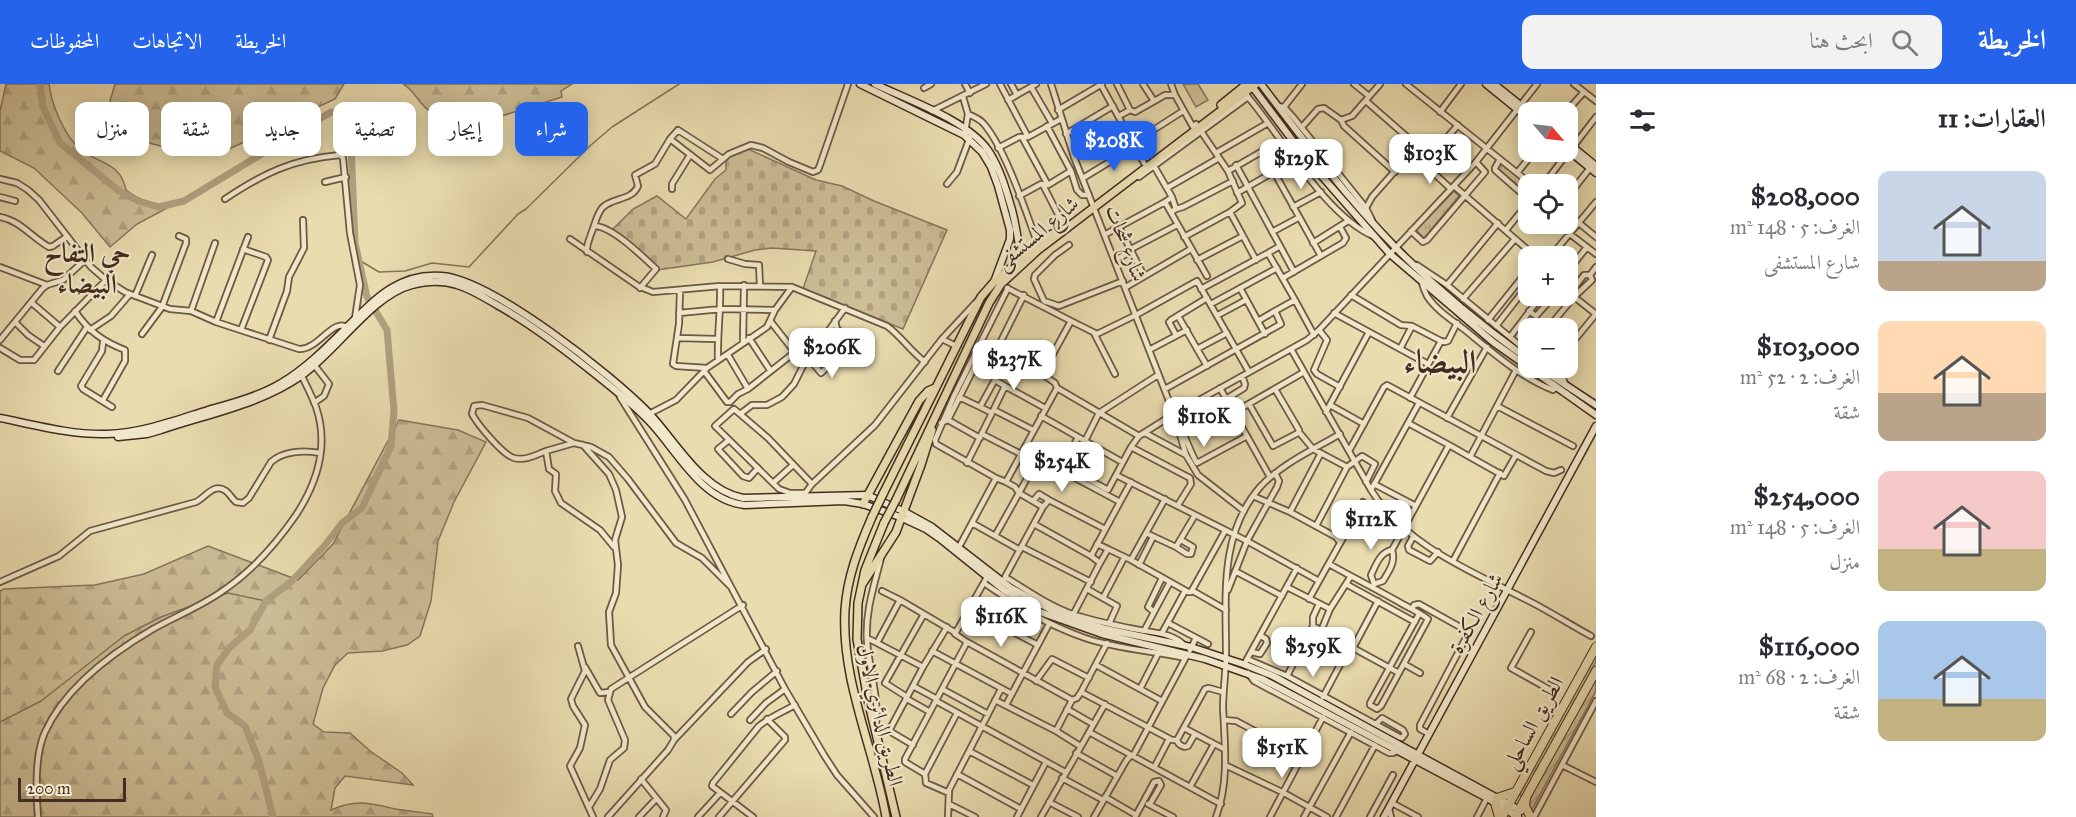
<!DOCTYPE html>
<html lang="ar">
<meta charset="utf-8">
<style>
:root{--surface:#fff;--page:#f2f2f3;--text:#2b2b33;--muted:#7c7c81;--accent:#2563eb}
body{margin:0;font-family:"IM FELL Great Primer",Amiri,serif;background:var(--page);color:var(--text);direction:rtl;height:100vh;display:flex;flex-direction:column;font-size:22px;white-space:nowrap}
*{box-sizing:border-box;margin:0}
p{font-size:20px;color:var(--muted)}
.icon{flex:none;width:33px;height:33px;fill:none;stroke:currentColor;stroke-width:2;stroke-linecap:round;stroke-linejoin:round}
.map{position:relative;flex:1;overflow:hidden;direction:ltr}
.details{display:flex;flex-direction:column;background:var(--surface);width:480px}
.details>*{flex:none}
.hud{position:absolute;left:18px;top:18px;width:570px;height:54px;direction:rtl;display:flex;gap:12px}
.needle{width:39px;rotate:118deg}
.tools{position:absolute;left:1518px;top:18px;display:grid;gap:12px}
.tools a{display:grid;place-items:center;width:60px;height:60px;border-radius:12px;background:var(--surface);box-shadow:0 3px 15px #0003;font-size:30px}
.scale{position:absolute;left:18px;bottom:15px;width:108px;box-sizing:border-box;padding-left:6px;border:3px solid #432c21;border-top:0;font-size:16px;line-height:21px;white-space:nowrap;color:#432c21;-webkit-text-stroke:4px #f1e8cb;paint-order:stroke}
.price{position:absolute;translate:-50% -51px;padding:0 14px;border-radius:12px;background:#fff;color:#222;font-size:20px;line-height:39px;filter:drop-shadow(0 2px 3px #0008)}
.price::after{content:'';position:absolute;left:50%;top:36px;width:18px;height:14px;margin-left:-9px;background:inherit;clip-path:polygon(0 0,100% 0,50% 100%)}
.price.active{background:var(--accent);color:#fff}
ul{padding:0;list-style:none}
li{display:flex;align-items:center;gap:18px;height:150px;padding:0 30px}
li span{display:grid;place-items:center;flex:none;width:168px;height:120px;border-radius:12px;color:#555}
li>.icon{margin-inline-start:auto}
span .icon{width:72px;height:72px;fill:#fffc;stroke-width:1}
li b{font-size:26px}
h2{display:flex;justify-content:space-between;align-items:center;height:72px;padding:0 30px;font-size:26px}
.tag{padding:0 21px;border-radius:12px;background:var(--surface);box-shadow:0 3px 15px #0003;font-size:21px;line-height:54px}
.tag.active{background:var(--accent);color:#fff}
header{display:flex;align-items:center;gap:36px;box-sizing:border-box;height:84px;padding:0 30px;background:var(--accent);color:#fff}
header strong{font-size:28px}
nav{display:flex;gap:33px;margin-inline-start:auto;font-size:21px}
.search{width:420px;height:54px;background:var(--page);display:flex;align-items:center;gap:15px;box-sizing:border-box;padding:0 21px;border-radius:12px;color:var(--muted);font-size:22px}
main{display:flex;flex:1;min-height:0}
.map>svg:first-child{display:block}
.grass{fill:#cdbe97;stroke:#88755c;stroke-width:1.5}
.forest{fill:url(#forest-firs);stroke:#88755c;stroke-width:1.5}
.cemetery{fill:url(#cemetery-stones);stroke:#88755c;stroke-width:1.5}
.park{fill:url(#park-tufts);stroke:#88755c;stroke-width:1.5}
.garden{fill:url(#garden-furrows);stroke:#88755c;stroke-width:1.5}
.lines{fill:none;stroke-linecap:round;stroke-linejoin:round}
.stream{stroke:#857259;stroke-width:1.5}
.river{stroke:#b1a07f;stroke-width:7}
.street-casing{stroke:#6c5844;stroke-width:8}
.secondary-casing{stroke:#432c21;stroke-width:9}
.primary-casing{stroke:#432c21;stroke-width:10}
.highway-casing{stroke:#432c21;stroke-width:10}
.street{stroke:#f1e8cb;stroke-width:4.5}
.secondary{stroke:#f1e8cb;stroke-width:6}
.primary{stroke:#e9dcaf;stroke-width:7}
.highway{stroke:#e9dcaf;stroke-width:8}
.primary-bridge-casing{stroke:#432c21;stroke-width:10;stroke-linecap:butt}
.primary-bridge{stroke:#e9dcaf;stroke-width:7}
.labels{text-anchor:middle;stroke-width:4.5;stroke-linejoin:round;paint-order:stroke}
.street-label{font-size:21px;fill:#432c21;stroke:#f1e8cb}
.district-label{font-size:27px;font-weight:bold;fill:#432c21;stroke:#f1e8cb}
.town-label{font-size:33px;font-weight:bold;fill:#432c21;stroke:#f1e8cb}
</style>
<header>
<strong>الخريطة</strong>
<div class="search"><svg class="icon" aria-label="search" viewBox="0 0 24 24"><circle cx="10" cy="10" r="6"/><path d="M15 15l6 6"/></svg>ابحث هنا</div>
<nav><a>الخريطة</a><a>الاتجاهات</a><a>المحفوظات</a></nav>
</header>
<main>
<section class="details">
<h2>العقارات: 11<svg class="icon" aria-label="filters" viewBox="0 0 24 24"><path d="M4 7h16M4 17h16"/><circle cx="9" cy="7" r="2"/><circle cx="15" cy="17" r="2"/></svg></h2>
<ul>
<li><span style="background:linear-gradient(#c9d6e8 75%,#b9a48a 0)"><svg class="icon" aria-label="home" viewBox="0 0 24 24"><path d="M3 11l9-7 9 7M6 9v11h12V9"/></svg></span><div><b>$208,000</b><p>الغرف: 5 · 148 m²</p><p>شارع المستشفى</p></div></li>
<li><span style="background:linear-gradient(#ffd9b3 60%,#b9a48a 0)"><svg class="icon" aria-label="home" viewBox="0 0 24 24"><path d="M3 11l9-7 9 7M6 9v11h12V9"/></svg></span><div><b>$103,000</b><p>الغرف: 2 · 52 m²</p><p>شقة</p></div></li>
<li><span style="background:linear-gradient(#f6c9c9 65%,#c2b280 0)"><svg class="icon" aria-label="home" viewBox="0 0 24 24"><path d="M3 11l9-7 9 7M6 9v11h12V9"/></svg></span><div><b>$254,000</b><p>الغرف: 5 · 148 m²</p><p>منزل</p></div></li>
<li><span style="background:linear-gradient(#a9c7e8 65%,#c2b280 0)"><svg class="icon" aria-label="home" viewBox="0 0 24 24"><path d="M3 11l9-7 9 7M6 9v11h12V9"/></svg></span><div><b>$116,000</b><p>الغرف: 2 · 68 m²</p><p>شقة</p></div></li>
</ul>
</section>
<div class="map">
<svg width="1596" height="733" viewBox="0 0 1596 733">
<defs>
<pattern id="forest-firs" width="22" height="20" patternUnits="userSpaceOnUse" patternTransform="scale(1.5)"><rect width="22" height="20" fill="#cdbe97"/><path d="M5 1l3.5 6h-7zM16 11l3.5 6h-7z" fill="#b1a382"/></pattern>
<pattern id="cemetery-stones" width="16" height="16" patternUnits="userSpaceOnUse" patternTransform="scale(1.5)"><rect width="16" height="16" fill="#cdbe97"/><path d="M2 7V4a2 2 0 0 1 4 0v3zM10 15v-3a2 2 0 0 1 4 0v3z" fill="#b1a382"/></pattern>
<pattern id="park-tufts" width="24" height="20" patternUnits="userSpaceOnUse" patternTransform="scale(1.5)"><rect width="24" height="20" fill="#cdbe97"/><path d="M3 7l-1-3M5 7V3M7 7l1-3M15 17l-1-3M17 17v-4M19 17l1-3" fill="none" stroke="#b1a382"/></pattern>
<pattern id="garden-furrows" width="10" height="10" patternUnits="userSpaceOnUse" patternTransform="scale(1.5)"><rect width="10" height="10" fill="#cdbe97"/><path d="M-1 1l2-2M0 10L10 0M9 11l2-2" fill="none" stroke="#b1a382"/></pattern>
</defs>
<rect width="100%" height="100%" fill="#e9dcaf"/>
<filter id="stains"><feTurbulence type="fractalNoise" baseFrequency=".00333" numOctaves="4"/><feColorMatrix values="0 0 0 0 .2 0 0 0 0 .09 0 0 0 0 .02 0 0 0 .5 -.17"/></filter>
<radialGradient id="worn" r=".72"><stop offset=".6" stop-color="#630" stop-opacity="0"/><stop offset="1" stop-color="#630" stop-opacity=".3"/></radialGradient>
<!-- grass -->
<path class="grass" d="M1183 0H1198L1208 16 1196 23Z"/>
<!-- forest -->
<path class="forest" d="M6 0H49C51 19 64 51 79 64 99 81 120 77 126 106 140 117 154 120 171 122L137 140 110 163 82 129 34 84 0 67V27Z
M115 0H344L335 15 227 66H207L168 64 142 57 120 41 110 17Z
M403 0H572L561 7 562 13 489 36 469 40 458 47 450 57H443L440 55 443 42C440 33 435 30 427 25 418 18 414 6 403 0Z
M399 336 458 346 486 358 454 418 438 457 431 517 420 552 407 561 382 567 348 569 335 581 323 604 313 640 324 648 350 649 370 667 402 689 413 701 345 692 335 704 331 726C356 715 370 719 395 725 407 727 420 728 432 730L433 733H0V507L4 505 95 501 144 490 208 462 298 496 333 460Z"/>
<!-- cemetery -->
<path class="cemetery" d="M748 65 816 96 842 102 874 117 947 146 903 245 803 205 816 167 772 164 755 166 713 178 657 186 613 145 633 125 657 112 686 135 715 95 726 86V74L730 71Z"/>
<!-- park -->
<path class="park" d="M1501 78 1528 101V110L1497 84Z
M1454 107 1459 112 1424 154 1416 146Z"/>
<!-- garden -->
<path class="garden" d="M1596 567V578L1523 712 1518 710Z
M1596 592V607L1530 729 1528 718Z"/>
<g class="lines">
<!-- stream -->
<path class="stream" d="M359 176 379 188 405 187 432 179 469 183 518 130 526 125 591 61 612 43 679 0
M217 513 228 509 266 517
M0 638 41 617 124 552 161 533 199 519"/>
<!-- river -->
<path class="river" d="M40 0 43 23 60 59 119 107 138 117 159 123 184 117 331 28 341 29 350 36 355 159 367 213 387 246 394 327 391 362 362 424 342 439 326 460 292 497 266 517 250 546 230 563 217 581 215 603 227 629 245 642 259 677 273 733"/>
<!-- street casing -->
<g class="street-casing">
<path id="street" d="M965 0 970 9
M1000 0 1028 53
M1011 0 1017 11
M1051 0 1074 73 1174 330 1186 371 1198 391 1244 427
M1117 0 1130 26
M1143 0 1154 17
M1171 0 1175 11 1193 43
M1354 0 1369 12
M1406 0 1531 100
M1574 0 1596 17
M1101 1 1144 79
M1031 3 1052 39
M924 4 931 0
M963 13 968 30 965 48
M1248 13C1282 53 1325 131 1373 152
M1008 16 1036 0
M1366 17 1430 73
M1277 22 1284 23 1293 33 1366 124 1372 136
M1284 23 1302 0
M1058 26 1102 0
M932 27 986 0
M1440 28 1461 0
M1566 28 1584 8
M968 30C974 33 980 35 984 40 1006 66 1026 128 1038 161
M1119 32 1130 26 1135 28 1165 11H1175
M1341 36 1352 32 1380 0
M1047 42 1071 87 1077 106 1082 111H1089
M1302 43 1318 25 1324 24 1341 36 1344 42 1395 88
M1066 50 1113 22
M1022 53 1048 101
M670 55 710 86 729 70 751 61 763 64 789 78 813 88 818 86 820 81 848 0
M1133 59 1183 27
M1573 63 1596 33
M998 64 1019 53H1028L1061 35
M1216 69 1268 39
M1412 69 1424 80 1458 41
M1074 73 1125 43
M1500 75 1495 84V86L1528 115
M1424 80 1451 105
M1236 81 1280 162 1268 169
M1154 82 1172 113
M1228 87 1280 57
M1274 88 1321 172
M1517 89 1534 68
M1139 93 1248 13 1245 8
M1083 94 1134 63
M0 95 17 99 28 106 39 116 91 183 106 196 125 208 170 225 191 227 216 238 299 265C319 266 333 232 349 244
M325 98 346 93
M947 100 957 88 970 53
M1544 100 1569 67
M1043 101 1062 138V149
M1454 102 1535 172
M1167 104 1219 74
M672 105V100L690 71
M1237 109 1296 75
M1019 112 1041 100 1048 101 1071 87
M1568 112 1590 84
M0 113 15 117
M225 115C264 89 293 75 340 71L343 74 350 149 360 201 355 234
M1165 118 1207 192
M1293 123 1321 108
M1366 124 1372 113 1417 62
M1176 125 1183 123 1233 97
M1230 128 1256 176
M1568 130 1596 153
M0 133C21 137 31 153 49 163L53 162 66 153
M1557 140 1596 170
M594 142C612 142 642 172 656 185L640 204
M1119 143 1144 192
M1506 146 1528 119
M1411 147 1423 158 1427 156 1485 88 1476 78
M1272 148 1298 134
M1106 150 1165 118 1172 113 1176 125 1171 128
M1184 153 1230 128 1242 119 1228 87 1196 40
M570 155 638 202 653 208 720 202 792 203 887 242C902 253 910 267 925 278
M1313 159 1348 137
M1069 161 1055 171 1035 191 1034 195 1044 217 1059 222 1123 197
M1280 162 1294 188
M1131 165 1177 141
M587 168C586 161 589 157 591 150 595 141 596 132 602 124 612 113 632 117 638 102L635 91 655 80 670 55 678 46 723 75
M1551 172 1596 118
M728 175 745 180 759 181 760 202
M1115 176 1132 167
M1197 176 1243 152
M1417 181 1447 201 1528 268
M0 183 47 201
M1568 187 1587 163
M1283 194 1343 159 1346 154 1340 143
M1422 199C1423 203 1425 208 1427 212 1436 226 1452 236 1465 246 1492 268 1520 293 1553 306L1556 304
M1447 201 1498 139
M1126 203 1191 165
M1007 204 1071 237
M1240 204 1265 250
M1201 205 1268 169 1295 216
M680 206 679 240 673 280 676 282 707 284
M1568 208 1596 230 1568 264
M1351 211 1401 241 1412 242 1441 257
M135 212 152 171
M1574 213 1575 203 1584 191H1590
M1463 215 1515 155
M32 219 60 243
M1211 220 1277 184
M75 227C88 247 104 258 125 266V277L103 316
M191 227 215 159
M1275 227 1295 216 1314 251
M1529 227 1536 232 1554 212
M679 229 721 225 775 226
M1334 229 1428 280
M1218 231 1246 216
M1178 232 1207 282
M1488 236 1528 186
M216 238 248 153
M771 238 804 280
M16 239 28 251 44 262
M1496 242 1528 201
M1548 244 1574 213 1592 196 1590 191 1596 183
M90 246 111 232 130 210
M241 246 268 176 266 173 243 165
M1319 246 1327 256 1314 286 1317 290 1340 303
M1094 249 1115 290
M142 250 162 223 186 159V155L179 152
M1176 251 1169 238 1171 236 1207 214
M1510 253 1539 215H1542L1548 219
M677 254 717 255
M749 254 770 286
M942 255 956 262
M0 256 42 205 47 201 63 196 85 176
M269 256 287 207 289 193 304 164 303 136
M103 258 102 267 81 302 83 305 112 323
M743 258 744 201
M982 258 1042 290 1071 237 1097 250 1136 231 1197 197 1249 288
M0 264 20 276H34L60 243 106 196
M997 265 1024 211
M1197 265 1227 249
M1291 265 1371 406C1406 462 1471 487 1527 516 1549 527 1569 540 1591 552
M1400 265 1412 242
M1149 266 1187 246
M728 271 748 305 795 268
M809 275 821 289 855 258 837 245 835 237
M718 276C717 251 721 227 720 202
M1551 284 1562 292 1566 302
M58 287 87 243
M704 287 727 318H730L738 310 748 305
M1042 290 1055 299 1057 304 1139 352
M1005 302 1045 324
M1220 304 1270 393
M1165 305 1281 240 1275 227 1258 237
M620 313 685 416 785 605 824 671 837 691 874 733
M959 313 980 323
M1410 314 1441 257 1445 258 1448 257 1457 239
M1226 315 1244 304 1245 300 1242 292
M314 319 324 312 329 300 315 282
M1249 320 1273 362 1298 349 1299 346 1275 305
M1330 321 1364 340
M1497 322 1573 362
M994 326 1033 346
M993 327 1005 302 995 296
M1326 328 1369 248
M1233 329 1304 288
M649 330 676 316 707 284 767 243 775 226 792 203
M740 330 768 354 812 400
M1041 332 1122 378
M1447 334 1487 263
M948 336 980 354
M941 339 948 336 986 260
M1408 339 1449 361
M1178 342C1185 348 1190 369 1197 379L1247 352
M1299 348 1313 365 1347 383
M1145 349 1186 371
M982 350 1021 370
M729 356 718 365 743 392 749 394 758 384
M1085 357 1099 329 1158 291
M574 359 546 367 549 385 556 390 555 407 561 419 600 446 614 463
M583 361 609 390 616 406 622 433 615 456 618 481 616 509 609 528 611 561 645 623 674 652V656L668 666 608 733
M1026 361 1057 304
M1131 363 1190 394 1191 400 1178 421
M546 367C536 371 525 377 514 374 503 371 478 341 472 330L474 322 482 321 528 334 574 359 591 363 609 373 628 395 676 459 702 474 730 502
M1349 367 1384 303 1387 301 1546 387 1554 389 1561 386
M1041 369 1038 374 1120 418 1131 398
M1470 373 1504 392 1516 371
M967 379 992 329 980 323 1008 272
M1063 382 1078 353
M1116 391 1247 457 1319 497
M996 394 936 360 935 356 954 312 1008 204
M1006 398 1015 403 1019 409 1038 374
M773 399 793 381
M1374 400 1416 422
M1371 406 1419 319
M805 409H790L779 405 715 342 734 325 740 330 752 321H767L782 313 794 300 804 280 845 224
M804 411 812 400 875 341 942 255 980 214
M1253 412 1290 428 1336 453 1340 458
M1033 417 1039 410 1049 416
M1290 428 1321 369
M972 439 1020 466
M1034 440 1091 472
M1316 442 1347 383 1362 372 1375 380 1366 398
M1146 449 1176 463 1195 431
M995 452 1019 409 1043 423
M1413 453 1408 462 1409 466 1430 477 1438 468
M1097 460 1108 465 1100 479
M959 463 996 394 1006 398 1026 361 1108 406 1131 363 1139 352 1174 330 1307 256 1319 246 1476 78 1537 0
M1022 463 1091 498
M1176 463 1187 470H1191L1193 463 1181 456
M1108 465 1131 476 1165 415
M1131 476 1188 508H1191L1225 447
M1453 477 1500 389
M1329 480C1352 493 1376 505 1399 518 1409 524 1419 528 1428 535L1381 622 1377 625 1370 621V619L1419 530
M1139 481 1153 453
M1235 487 1282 512
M1005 493 1043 423 1049 416 1105 445
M0 498 59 472 90 447 196 418C206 413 214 398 226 407 230 410 232 415 236 418L243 419 249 414 271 378C283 367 304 366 320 369
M1003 498 1005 493C1027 506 1050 523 1075 531 1094 537 1114 541 1134 545 1152 549 1172 548 1185 562
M984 499C1019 523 1045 540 1085 554 1117 565 1153 567 1185 574
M1346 500 1415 538
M1374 500 1383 497C1389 487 1396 478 1392 466
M1287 503 1330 525
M1373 503 1374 500 1371 491C1376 481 1380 468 1392 466L1449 361 1470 373 1516 286
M1087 505 1117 522 1109 540
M1228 506 1247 457 1277 403 1279 397 1275 389
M882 507 900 516
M1193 507 1226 526
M1103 514 1124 474
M1309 515 1363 418
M969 525 1038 561
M1412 525 1414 521 1419 520 1469 548 1420 641V645L1429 650
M1154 528 1148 523 1162 494
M1073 531 1100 479 1091 472 1120 418
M1168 539 1208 560
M1313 542 1399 589
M1144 547 1170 498
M1321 547 1330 525 1351 492
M1531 548 1511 584 1552 607
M1162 549 1185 507
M867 554 877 559 900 516 956 549
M967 558 1072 616 1077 614 1081 608 1107 559
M877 559 923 583
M578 562 585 587 571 615 573 622 585 641 580 664 570 682 593 733
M1353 564 1378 517
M1190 566 1196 554
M932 567 1012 610
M1252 568 1260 570 1267 559 1266 555 1261 552
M1247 575 1287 592 1399 653 1402 654 1405 650 1403 646 1382 634 1376 640
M1246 577 1297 484
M1404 580 1420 589
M1096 581 1162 617
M585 583 600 609 609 608
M1248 589 1254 597 1389 669H1393L1398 666
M1287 592 1313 542V533L1319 520
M1036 597 1052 575 1089 594
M913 602 937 615
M942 605 988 630
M1140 605 1159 568
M1081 608 1172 656H1177C1178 661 1184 664 1188 662L1195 650
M907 613 885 599 924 530
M1323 613 1350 562
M907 615 930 628
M995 616 1056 647 1080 662
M936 617 1065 688
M1006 621 1049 540
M1067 625 1093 640
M731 630 752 608 777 587
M750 636 766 619 785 605
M1224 636 1236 637 1302 672
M876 640C879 612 869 585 867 557 865 528 874 502 881 474
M1184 644 1224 665
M1056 647 1072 616
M1089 648 1221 720
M674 656 748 578 766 565
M1177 656 1205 605 1209 604 1223 608
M913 661 891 648 890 645 923 583 947 543
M969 667 1033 701
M1076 669 1117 692
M1225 681 1284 709 1327 733
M1562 681 1596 698
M1155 682 1169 655
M925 690 957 629
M957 690 1021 725
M1062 694 1103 716
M641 695 666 726 663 733
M1190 703 1214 660
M949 709 926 699 925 690 905 678V675L967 558 955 550 987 493
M1105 713 1136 731
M1049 718 1078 733
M1392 719 1418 733
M949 720 975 733
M1148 720 1173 733
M589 723 600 705 610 676 624 664 625 656 608 616 611 605 743 521
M1389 725 1391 733
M38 733C36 709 35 670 45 648 65 604 112 569 153 545 176 532 202 522 224 506 253 486 276 460 296 431 317 399 329 361 316 323 312 312 306 301 301 290
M639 733 656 715
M698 733 720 709
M719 733 785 656V653L767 635
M753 733 712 702 713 699 759 642C770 633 783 628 795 621
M948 733 949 706 1001 605
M1017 733 1046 678
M1041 733 1105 620
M1094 733 1126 677 1130 672H1133L1186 573
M1135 733 1154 698 1159 697 1161 701 1150 720
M1216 733C1229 699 1225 661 1223 624 1223 606 1226 588 1226 570 1226 512 1219 450 1260 403 1281 380 1313 366 1340 350
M1270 733 1323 633
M1304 733 1351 648
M1336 733 1375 661
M1370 733 1393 691
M1477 733 1487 714
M1534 733 1596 617"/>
</g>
<!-- secondary casing -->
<g class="secondary-casing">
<path id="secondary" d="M860 0 964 51 982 68 991 83 998 102 1010 146V155L994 198
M875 0C908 16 967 36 988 66 1000 84 1006 105 1012 126 1014 133 1022 174 1021 179
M1261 0C1304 57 1348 115 1398 166 1438 206 1483 243 1528 275
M1486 0 1528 34
M1494 0 1529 28
M1251 1 1305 73 1390 170 1493 258 1596 331
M1568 59 1596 82
M1568 66 1596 89
M1540 284 1596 321
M0 334C35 341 71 351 107 350 142 349 176 336 208 326 233 319 259 312 281 299 305 285 326 264 346 244 374 216 399 188 442 192 492 196 612 291 648 328 676 357 701 406 743 414L867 411 903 427 932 443 1011 504 1059 530 1106 545 1191 563 1243 580 1273 592 1521 727
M118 353 147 350 161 346C208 330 259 321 301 292 336 268 372 211 412 201 427 197 442 196 457 201 471 205 485 214 497 221 531 240 560 262 590 286 610 302 631 318 649 337 677 366 701 417 745 421L844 417 863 420 900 433 926 445 939 454 1005 507 1040 528 1102 550 1205 575 1262 595 1487 714 1518 733
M1384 733 1596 342"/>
</g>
<!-- primary casing -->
<g class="primary-casing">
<path id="primary" d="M1221 21 1247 0
M883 410 981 213 994 198 1052 150
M896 416 989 219 1001 200 1038 166 1256 0
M863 420 919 317 928 307 935 304
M872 433C859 463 847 493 845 526 841 597 874 664 886 733
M884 439 865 486 858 519 857 555 868 616 896 733
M863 499 896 448 921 381 932 346"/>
</g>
<!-- highway casing -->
<g class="highway-casing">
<path id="highway" d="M1497 714 1515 708
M1526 714 1525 722 1530 732
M1495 719 1499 733
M1502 733 1596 563
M1515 733 1596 587"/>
</g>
<!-- street -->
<use href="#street" class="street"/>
<!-- secondary -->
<use href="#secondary" class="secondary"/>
<!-- primary -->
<use href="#primary" class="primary"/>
<!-- highway -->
<use href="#highway" class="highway"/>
<!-- primary-bridge casing -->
<g class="primary-bridge-casing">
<path id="primary-bridge" d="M872 433 883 410
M884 439 896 416"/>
</g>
<!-- primary-bridge -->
<use href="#primary-bridge" class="primary-bridge"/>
</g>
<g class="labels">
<!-- street labels -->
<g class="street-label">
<text transform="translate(1037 149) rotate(-40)" y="7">شارع المستشفى</text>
<text transform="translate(1126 159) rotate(69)" y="7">شارع شحات</text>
<text transform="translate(1476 529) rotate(-61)" y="7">شارع الكفرة</text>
<text transform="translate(880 631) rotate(77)" y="7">الطريق الدائري الاول</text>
<text transform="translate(1533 639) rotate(-61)" y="7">الطريق الساحلي</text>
</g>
<!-- district labels -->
<g class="district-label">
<text x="87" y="178">حي التفاح<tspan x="87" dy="31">البيضاء</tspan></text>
</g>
<!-- town labels -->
<g class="town-label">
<text x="1440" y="289">البيضاء</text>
</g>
</g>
<rect width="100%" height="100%" filter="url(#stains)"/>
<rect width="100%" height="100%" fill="url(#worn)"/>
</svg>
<div class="tools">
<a><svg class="needle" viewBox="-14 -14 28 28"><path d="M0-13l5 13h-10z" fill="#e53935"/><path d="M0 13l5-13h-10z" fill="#7c7c81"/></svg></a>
<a><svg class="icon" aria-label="locate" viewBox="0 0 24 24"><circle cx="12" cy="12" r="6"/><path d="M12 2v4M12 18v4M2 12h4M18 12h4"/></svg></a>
<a>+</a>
<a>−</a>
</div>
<div class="scale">200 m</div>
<b class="price active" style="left:1114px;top:88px">$208K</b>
<b class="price" style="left:1430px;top:101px">$103K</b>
<b class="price" style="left:1301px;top:106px">$129K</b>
<b class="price" style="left:832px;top:295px">$206K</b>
<b class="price" style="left:1014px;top:307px">$237K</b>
<b class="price" style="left:1204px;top:364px">$110K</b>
<b class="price" style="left:1062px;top:409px">$254K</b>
<b class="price" style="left:1371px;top:467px">$112K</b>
<b class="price" style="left:1001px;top:564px">$116K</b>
<b class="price" style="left:1313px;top:594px">$259K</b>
<b class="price" style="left:1282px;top:695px">$151K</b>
<div class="hud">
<a class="tag active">شراء</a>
<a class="tag">إيجار</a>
<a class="tag">تصفية</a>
<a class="tag">جديد</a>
<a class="tag">شقة</a>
<a class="tag">منزل</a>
</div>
</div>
</main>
